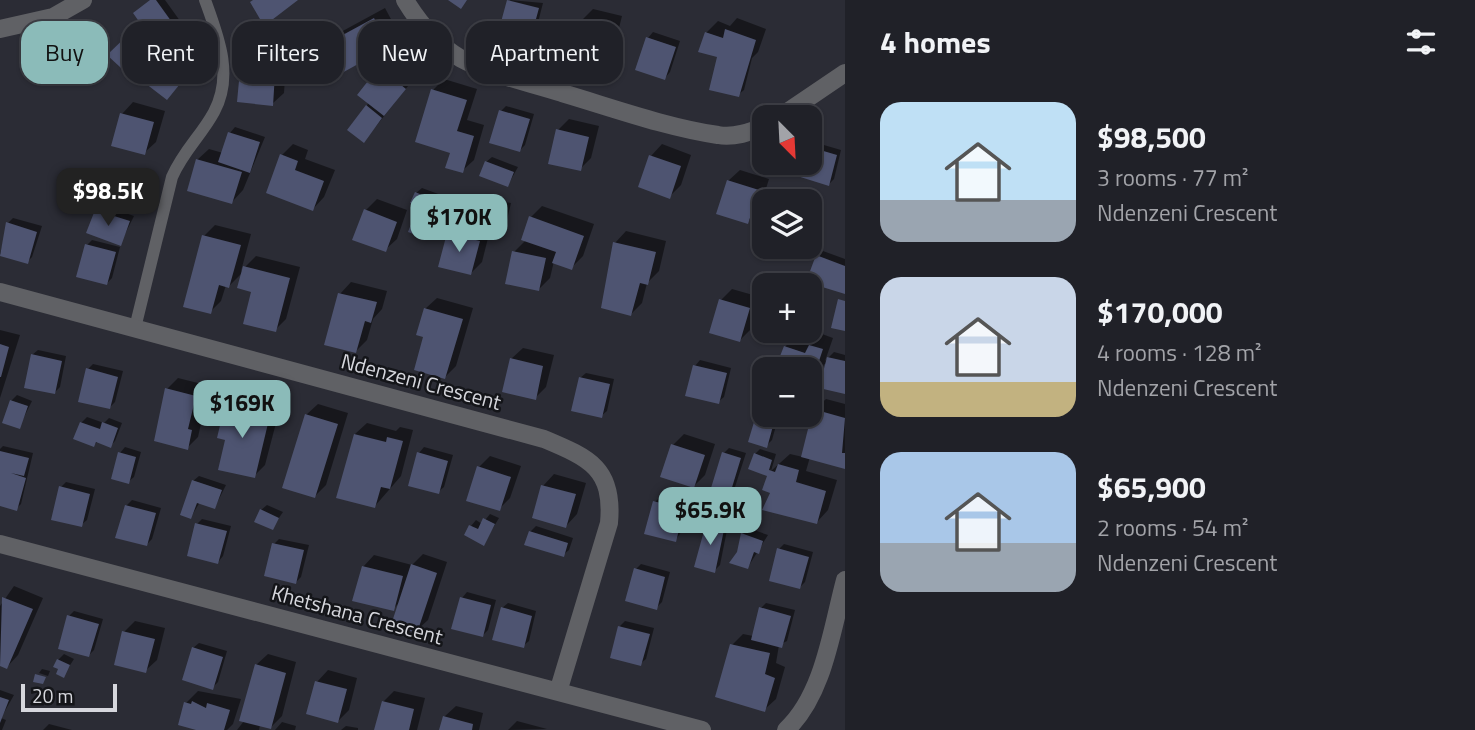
<!DOCTYPE html>
<meta charset="utf-8">
<style>
:root{--surface:#202128;--page:#2d2e34;--text:#f1f3f6;--muted:#a2a3a8;--line:#3d3e45;--accent:#8bbbb9}
body{margin:0;font-family:"Titillium Web",sans-serif;background:var(--page);color:var(--text);height:100vh;display:flex;flex-direction:column;font-size:26px;white-space:nowrap}
*{box-sizing:border-box;margin:0}
p{font-size:23px;color:var(--muted)}
.icon{flex:none;width:38px;height:38px;fill:none;stroke:currentColor;stroke-width:2;stroke-linecap:round;stroke-linejoin:round}
.map{position:relative;flex:1;overflow:hidden}
.drawer{display:flex;flex-direction:column;background:var(--surface);width:630px}
.drawer>*{flex:none}
.guide{position:absolute;left:21px;top:21px;width:665px;height:63px;display:flex;gap:14px}
.needle{width:46px;rotate:156deg}
.controls{position:absolute;left:752px;top:105px;display:grid;gap:14px}
.controls a{display:grid;place-items:center;width:70px;height:70px;border-radius:14px;background:var(--surface);box-shadow:0 2px 5px #0004,0 0 0 2px var(--line);font-size:35px}
.scale{position:absolute;left:21px;bottom:18px;width:96px;box-sizing:border-box;padding-left:7px;border:4px solid #d6d7dd;border-top:0;font-size:19px;line-height:24px;white-space:nowrap;color:#d6d7dd;-webkit-text-stroke:5px #141519;paint-order:stroke}
.price{position:absolute;translate:-50% -60px;padding:0 16px;border-radius:14px;background:var(--accent);color:#111;font-size:23px;line-height:46px;filter:drop-shadow(0 2px 4px #0008)}
.price::after{content:'';position:absolute;left:50%;top:42px;width:21px;height:16px;margin-left:-10px;background:inherit;clip-path:polygon(0 0,100% 0,50% 100%)}
.price.current{background:#222;color:#fff}
ul{padding:0;list-style:none}
li{display:flex;align-items:center;gap:21px;height:175px;padding:0 35px}
li span{display:grid;place-items:center;flex:none;width:196px;height:140px;border-radius:21px;color:#555}
li>.icon{margin-inline-start:auto}
span .icon{width:84px;height:84px;fill:#fffc;stroke-width:1}
li b{font-size:30px}
h2{display:flex;justify-content:space-between;align-items:center;height:84px;padding:0 35px;font-size:30px}
.tag{padding:0 24px;border-radius:21px;background:var(--surface);box-shadow:0 2px 5px #0004,0 0 0 2px var(--line);font-size:24px;line-height:63px}
.tag.current{background:var(--accent);color:#111}
main{display:flex;flex:1;min-height:0}
.map>svg:first-child{display:block}
.shadow{fill:#0007}
.building{fill:#4e5471}
.lines{fill:none;stroke-linecap:round;stroke-linejoin:round}
.service{stroke:#606165;stroke-width:12}
.minor{stroke:#606165;stroke-width:18}
.labels{text-anchor:middle;stroke-width:5;stroke-linejoin:round;paint-order:stroke}
.street-label{font-size:21px;fill:#d6d7dd;stroke:#141519}
</style>
<main>
<div class="map">
<svg width="845" height="730" viewBox="0 0 845 730">
<rect width="100%" height="100%" fill="#2b2c35"/>
<!-- shadow -->
<path class="shadow" d="M151 0H165L183 25 164 40 168 43 157 54 109 55 142 23Z
M510 0 543 3 535 34 529 39Z
M385 8 399 34 388 46 317 50 328 39Z
M593 9 622 16 614 48 603 60 581 21Z
M737 18 766 29 758 52 752 58 744 90 738 95 706 33 718 21 730 26Z
M653 32 680 41 670 72 665 78 648 38Z
M169 50 192 68 172 92 144 80Z
M391 57 416 76 369 135 367 106 380 68Z
M253 60 286 62 284 93 272 104 242 71Z
M444 79 477 89 467 120 484 125 474 160 462 171 452 151 433 90Z
M133 102 165 111 156 142 144 153 122 114Z
M506 106 534 114 525 145 520 150 501 111Z
M569 119 599 126 591 158 580 169 558 130Z
M235 127 265 137 243 190 232 202 197 160 209 149 223 153 230 133Z
M810 141 841 150 834 179 829 184 796 174 799 163H810Z
M293 144 308 150 305 159 335 170 324 197 313 209 282 155Z
M662 144 691 155 681 185 669 197 640 186 651 156Z
M492 157 518 167 508 185 486 162Z
M740 170 769 179 759 211 747 222 728 181Z
M422 188 441 195 427 230 421 235 420 205 416 193Z
M377 199 407 210 397 239 385 250 355 239 366 210Z
M498 201 511 203 507 220 502 226 493 206Z
M102 205 134 216 120 244 96 211Z
M542 206 594 224 583 256 571 268 554 261 550 278 539 289 514 252 526 240 531 217Z
M13 218 42 226 32 257 27 262 0 254 8 223Z
M459 222 490 230 482 262 471 273 448 234Z
M215 225 251 234 241 271 256 256 300 267 286 319 275 330 244 271 229 286 226 285 221 301 210 312 204 236Z
M626 231 666 241 659 271 647 283 642 303 631 314 615 243Z
M92 240 120 247 112 278 107 283 87 245Z
M823 251 845 259V292L817 256Z
M351 282 387 291 382 309 373 319 367 340 356 351 340 294Z
M732 289 760 297 751 329 740 340 721 300Z
M437 298 473 308 456 366 445 377 425 336V309Z
M0 330 20 335 0 398Z
M822 334 833 338 825 361 834 352 845 355V393L821 386 827 365 824 364 819 379 810 388V369H777L785 347 796 335 814 341Z
M523 348 554 355 546 387 535 398 511 359Z
M38 350 66 356 60 387 55 392 32 355Z
M700 360 731 368 724 397 718 402 695 366Z
M93 364 123 371 115 402 109 408 88 369Z
M586 373 614 379 607 411 601 416 580 378Z
M178 378 206 385 198 418 202 419 198 437 187 448 167 389Z
M765 392V415H779L772 440 766 446 751 441Z
M238 394 281 404 265 465 254 476 228 439 227 405Z
M17 395 32 401 19 427 11 401Z
M826 399 845 404V467L810 457 806 471 837 480 828 510 817 522 765 489 771 469 766 474 755 454 760 449 776 454 771 471 790 454 803 457 814 410Z
M318 404 348 413 326 485 315 496 306 415Z
M87 417 104 423 109 418 122 423 115 441 110 446 98 441 94 445 81 423Z
M367 423 396 431 400 427 413 430 401 476 375 506 355 434Z
M684 434 715 444 705 475 694 486 673 445Z
M3 446 33 453 21 504 16 509 0 504V449Z
M125 447 141 452 134 477 128 482 120 453Z
M424 447 453 455 444 487 438 492 419 453Z
M729 448 746 453 735 487 730 492 724 453Z
M490 456 521 466 510 498 499 509 479 467Z
M554 474 586 483 577 514 566 526 543 486Z
M199 476 226 485 215 507 200 502 191 517 193 481Z
M66 482 95 489 87 520 81 525 61 487Z
M660 497 689 504 680 534 675 540 655 502Z
M132 500 161 508 152 539 147 544 126 506Z
M267 505 283 512 272 528 261 510Z
M490 514 499 518 484 543 471 526 476 520 482 524Z
M714 516 729 520 720 565 714 571 708 521Z
M202 519 231 526 223 556 218 562 197 524Z
M536 526 573 538 569 550 563 555 530 532Z
M748 528 768 535 748 567 739 553 743 534Z
M279 539 309 545 301 577 296 582 274 544Z
M784 544 813 552 805 582 800 587 779 549Z
M423 554 447 562 428 620 416 631 400 602 393 609 363 567 374 555 412 565Z
M641 564 670 572 662 602 656 608 636 569Z
M14 586 43 598 18 655 7 667 0 664V606Z
M467 592 496 600 488 630 482 636 462 598Z
M508 603 536 611 529 641 523 646 502 608Z
M766 603 795 610 787 641 779 645 776 663 785 667 776 699 764 710 732 645 743 634 753 636 761 608Z
M74 611 103 619 94 650 89 655 69 616Z
M135 621 165 628 157 660 145 671 124 632Z
M625 621 654 628 646 659 640 664 620 626Z
M199 643 227 651 218 682 212 688 193 648Z
M64 654 74 659 63 676 58 660Z
M268 654 296 662 282 716 271 727 260 725 259 730H237L244 721 256 665Z
M42 669 50 671 48 676 39 673Z
M328 670 357 678 349 710 338 721 317 682Z
M0 690 14 695 1 718 6 720 2 730H0Z
M198 691 241 699 233 724 227 730H203L180 724 186 703Z
M394 691 425 698 417 730H378L383 702Z
M456 706 483 713 479 730H441L444 717Z
M517 721 547 729 508 730Z
M282 722 296 726 295 730H275Z
M49 724 72 730H43Z
M346 726 358 728V730H341Z"/>
<!-- building -->
<path class="building" d="M150 0H156L179 32 157 47 133 13Z
M253 0H298L264 26 250 2Z
M448 0H467L461 9Z
M507 0 539 8 530 41 498 33Z
M374 18 389 47 331 79 315 50Z
M580 20 612 27 604 62 571 54Z
M134 29 158 56 133 79 107 55Z
M725 29 756 40 739 97 709 90 717 57 698 52 705 32 723 38Z
M646 37 676 47 665 80 635 70Z
M162 54 188 74 167 100 141 80Z
M379 67 406 89 384 116 357 95Z
M240 70 275 73 273 106 237 102Z
M431 89 467 100 457 131 474 136 463 173 445 168 450 153 415 142Z
M366 105 382 118 364 143 347 130Z
M499 110 530 119 520 152 489 143Z
M120 113 154 122 145 155 111 146Z
M556 129 589 137 581 171 548 164Z
M228 132 260 142 250 173 218 162Z
M810 147 837 155 829 186 794 175 797 163H810Z
M280 154 298 161 295 170 324 181 313 211 266 193Z
M649 155 681 166 670 199 638 187Z
M196 159 242 172 232 204 187 191Z
M485 161 514 172 508 187 479 176Z
M727 180 759 190 748 224 716 214Z
M415 192 437 201 422 237 408 232 418 206 410 203Z
M491 205 507 208 503 228 487 225Z
M364 209 397 222 386 252 352 240Z
M95 210 130 221 121 246 86 233Z
M529 216 584 236 572 270 552 263 556 252 521 240Z
M6 222 37 232 28 264 0 256Z
M447 233 480 241 471 275 438 267Z
M202 235 241 245 229 288 219 285 211 314 183 307Z
M613 242 656 252 648 285 640 283 631 316 601 308Z
M85 244 116 252 107 285 76 277Z
M512 251 546 258 539 291 505 284Z
M816 255 845 266V294L806 282Z
M243 266 290 278 276 332 243 324 251 292 237 288Z
M338 293 377 302 371 323 365 321 356 353 324 345Z
M719 299 750 308 740 342 709 333Z
M838 299 845 301V331L831 328Z
M424 308 463 319 445 379 414 370 423 337 416 335Z
M0 344 9 347 1 377H0Z
M809 345 823 349 811 385 810 369H775L784 346 805 353Z
M31 354 62 361 55 394 24 388Z
M827 357 845 361V394L819 388Z
M510 358 543 366 536 400 502 392Z
M693 365 727 373 719 404 685 396Z
M86 368 118 377 110 409 78 402Z
M579 377 610 384 602 418 571 411Z
M165 388 196 396 188 429 192 430 188 450 154 441Z
M764 389 765 415H776L767 448 748 442Z
M10 400 28 406 20 429 2 423Z
M225 404 270 415 255 478 218 470 225 440 217 438Z
M813 409 845 418 842 453H845V469L801 457Z
M305 414 338 424 315 498 282 488Z
M80 422 100 429 102 422 118 428 111 448 96 442 94 447 73 439Z
M354 434 386 442 387 437 403 441 390 489 381 487 375 508 336 498Z
M671 444 705 455 694 488 660 477Z
M0 451 29 458 24 476 11 473 26 478 17 511 0 506Z
M118 452 136 457 129 484 111 479Z
M417 452 448 461 439 494 408 486Z
M722 452 741 458 730 494 711 488Z
M754 453 772 460 769 470 775 472 778 464 799 470 796 482 826 491 817 524 762 510 770 493 762 490 767 476 748 469Z
M477 466 511 477 500 511 466 501Z
M192 480 222 490 215 509 197 503 191 519 180 515Z
M541 485 576 494 566 528 532 518Z
M59 486 90 494 82 527 51 520Z
M653 501 684 509 676 542 644 534Z
M125 505 156 513 147 546 115 538Z
M260 509 279 518 273 530 254 522Z
M483 518 495 524 484 546 464 535 469 525 478 529Z
M707 520 725 525 715 573 694 567Z
M195 523 227 531 218 564 187 556Z
M529 531 568 543 564 557 524 545Z
M741 533 763 541 759 554 754 552 748 569 729 563 737 552Z
M272 543 304 550 296 584 264 576Z
M777 548 809 557 800 589 769 581Z
M411 564 437 573 417 633 391 625Z
M362 566 403 576 394 611 352 601Z
M634 568 665 577 657 610 625 601Z
M2 597 33 609 7 669 0 666Z
M460 597 491 605 483 637 451 629Z
M501 607 532 616 524 648 492 640Z
M759 607 791 616 782 648 751 640Z
M67 615 99 624 89 657 58 649Z
M618 626 650 634 641 666 610 658Z
M122 631 155 639 146 673 114 665Z
M730 644 770 653 765 674 775 678 765 712 715 697Z
M192 647 223 657 213 690 182 680Z
M57 659 70 665 64 678 56 674 58 669 53 667Z
M255 664 286 673 271 729 239 721Z
M35 674 46 677 43 684 33 682Z
M315 681 347 689 338 723 306 714Z
M0 697 9 700 0 723Z
M192 701 206 708 207 703 230 710 224 730H196L178 725 184 702 191 704Z
M382 701 414 709 409 730H374Z
M443 716 473 724 472 730H439Z"/>
<g class="lines">
<!-- service -->
<path class="service" d="M135 328 172 177C184 150 201 136 214 112 234 75 218 36 205 0"/>
<!-- minor -->
<path class="minor" d="M405 0C419 23 436 44 460 58 491 75 528 82 562 93 613 108 665 127 718 135 734 138 750 132 765 126
M0 29 53 17 83 0
M780 117 845 73
M0 292 544 439C589 458 614 468 609 523L558 692
M0 544 702 730
M786 730C824 695 832 628 845 580"/>
</g>
<g class="labels">
<!-- street labels -->
<g class="street-label">
<text transform="translate(421 382) rotate(15)" y="7">Ndenzeni Crescent</text>
<text transform="translate(357 615) rotate(15)" y="7">Khetshana Crescent</text>
</g>
</g>
</svg>
<div class="controls">
<a><svg class="needle" viewBox="-14 -14 28 28"><path d="M0-13l5 13h-10z" fill="#e53935"/><path d="M0 13l5-13h-10z" fill="#a2a3a8"/></svg></a>
<a><svg class="icon" aria-label="layers" viewBox="0 0 24 24"><path d="M12 4l9 5-9 5-9-5zM3 14l9 5 9-5"/></svg></a>
<a>+</a>
<a>−</a>
</div>
<div class="scale">20 m</div>
<b class="price current" style="left:108px;top:228px">$98.5K</b>
<b class="price" style="left:459px;top:254px">$170K</b>
<b class="price" style="left:242px;top:440px">$169K</b>
<b class="price" style="left:710px;top:547px">$65.9K</b>
<div class="guide">
<a class="tag current">Buy</a>
<a class="tag">Rent</a>
<a class="tag">Filters</a>
<a class="tag">New</a>
<a class="tag">Apartment</a>
</div>
</div>
<section class="drawer">
<h2>4 homes<svg class="icon" aria-label="filters" viewBox="0 0 24 24"><path d="M4 7h16M4 17h16"/><circle cx="9" cy="7" r="2"/><circle cx="15" cy="17" r="2"/></svg></h2>
<ul>
<li><span style="background:linear-gradient(#bfe0f5 70%,#9aa5b1 0)"><svg class="icon" aria-label="home" viewBox="0 0 24 24"><path d="M3 11l9-7 9 7M6 9v11h12V9"/></svg></span><div><b>$98,500</b><p>3 rooms · 77 m²</p><p>Ndenzeni Crescent</p></div></li>
<li><span style="background:linear-gradient(#c9d6e8 75%,#c2b280 0)"><svg class="icon" aria-label="home" viewBox="0 0 24 24"><path d="M3 11l9-7 9 7M6 9v11h12V9"/></svg></span><div><b>$170,000</b><p>4 rooms · 128 m²</p><p>Ndenzeni Crescent</p></div></li>
<li><span style="background:linear-gradient(#a9c7e8 65%,#9aa5b1 0)"><svg class="icon" aria-label="home" viewBox="0 0 24 24"><path d="M3 11l9-7 9 7M6 9v11h12V9"/></svg></span><div><b>$65,900</b><p>2 rooms · 54 m²</p><p>Ndenzeni Crescent</p></div></li>
</ul>
</section>
</main>
